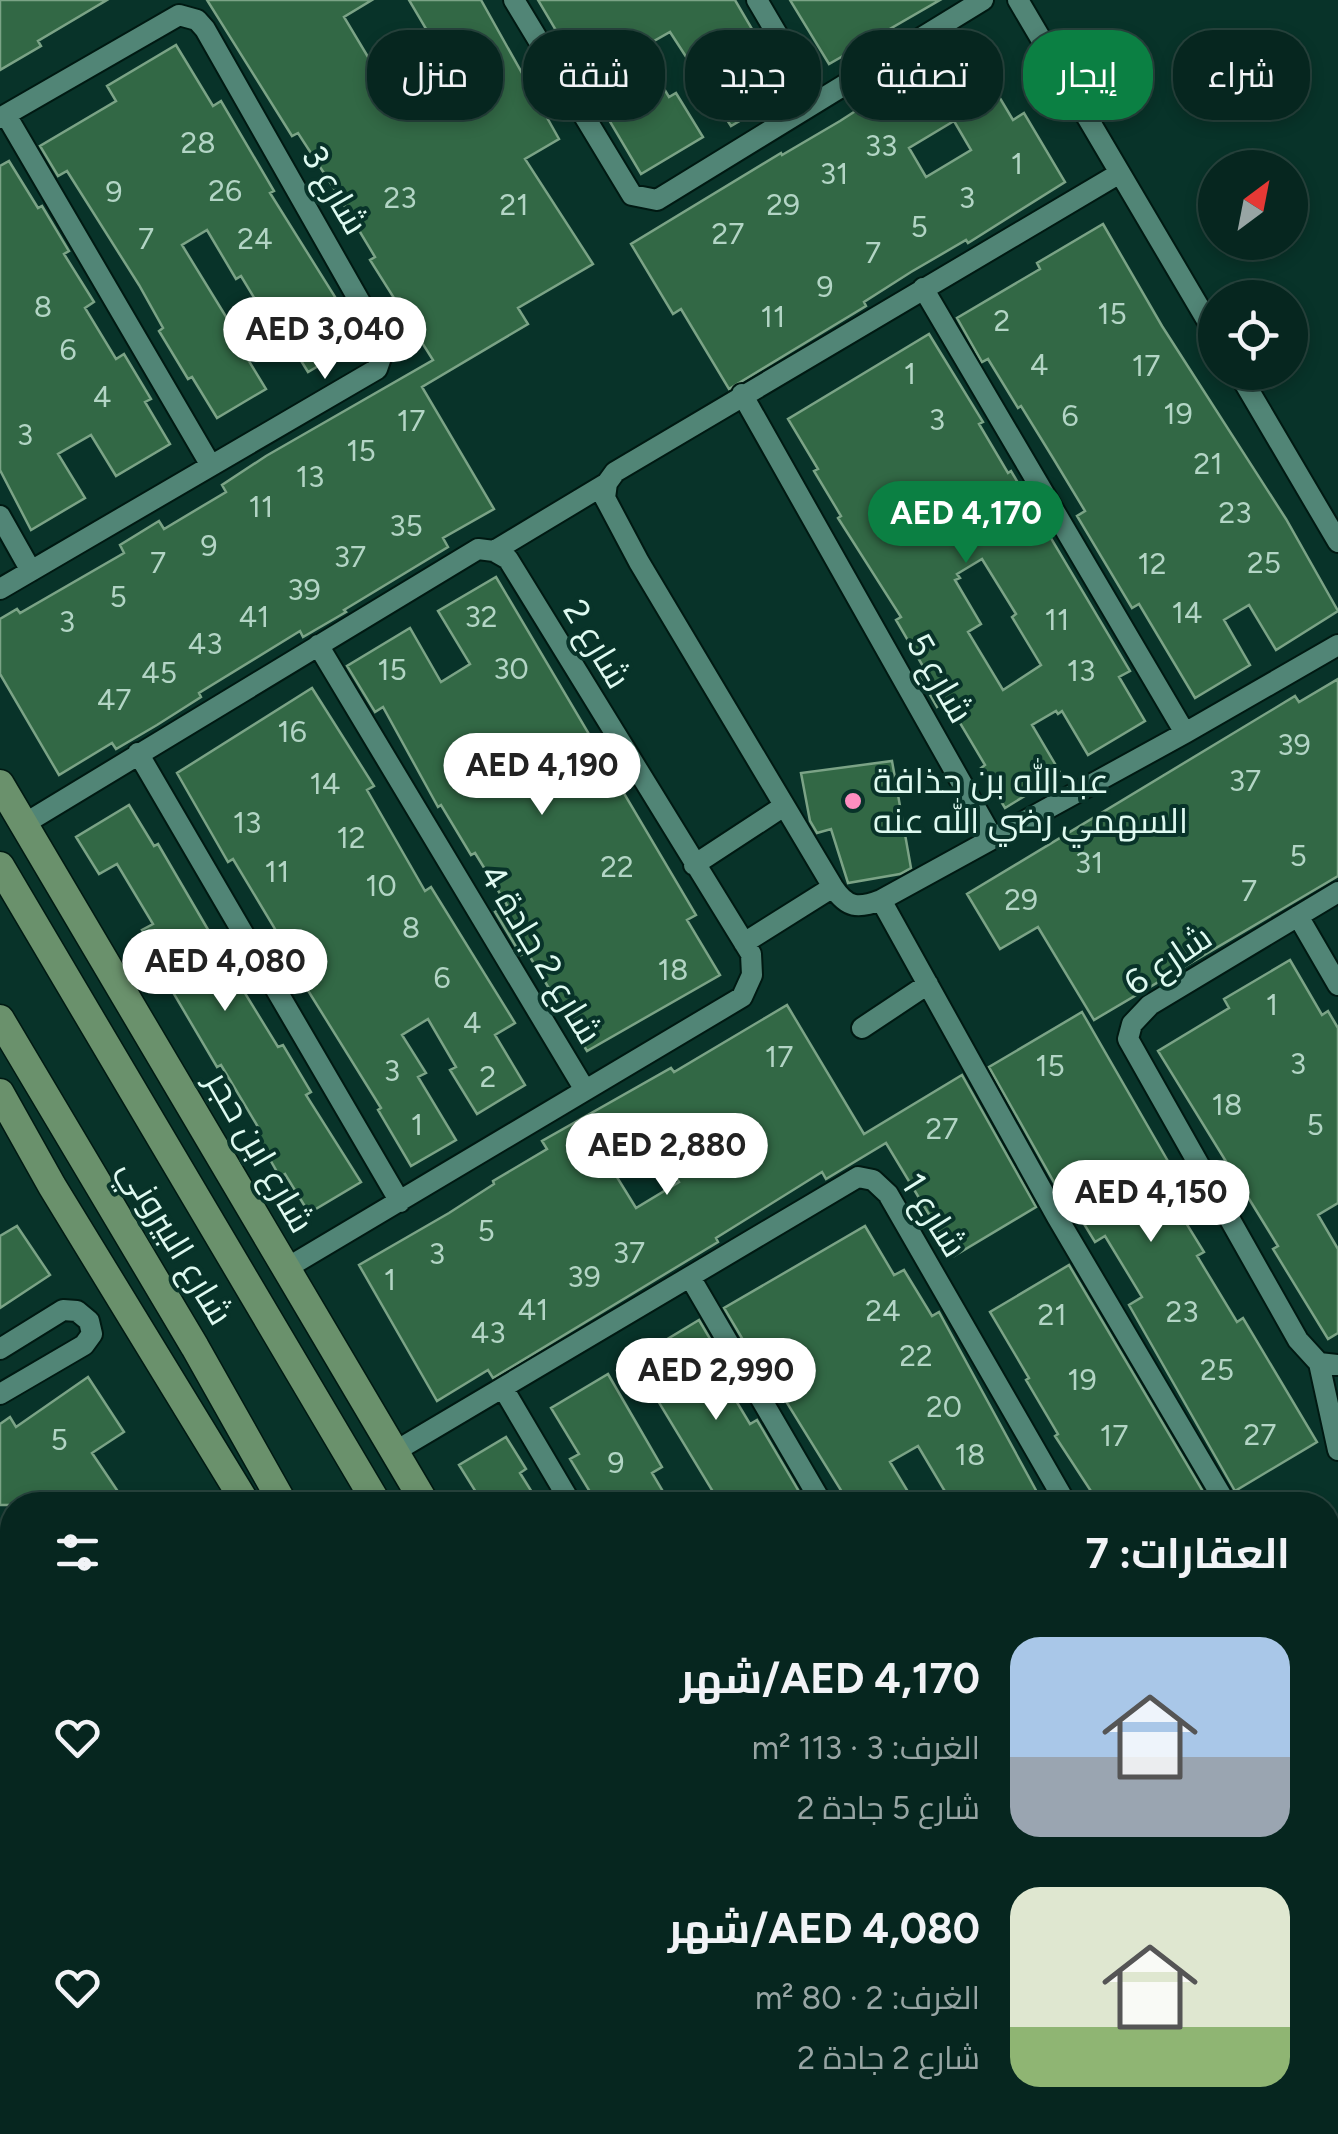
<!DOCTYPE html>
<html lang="ar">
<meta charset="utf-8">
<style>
:root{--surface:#06261f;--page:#0f2e28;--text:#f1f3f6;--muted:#98a5a4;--line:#27433d;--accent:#0b8043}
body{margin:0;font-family:Figtree,Cairo,sans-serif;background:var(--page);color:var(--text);direction:rtl;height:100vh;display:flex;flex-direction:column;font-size:38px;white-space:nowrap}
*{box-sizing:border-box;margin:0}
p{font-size:32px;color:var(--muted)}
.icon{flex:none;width:55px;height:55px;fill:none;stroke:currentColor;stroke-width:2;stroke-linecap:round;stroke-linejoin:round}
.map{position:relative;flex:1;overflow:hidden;direction:ltr}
.sheet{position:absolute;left:0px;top:1492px;width:1340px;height:642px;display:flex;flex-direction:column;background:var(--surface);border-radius:40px 40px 0 0;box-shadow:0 5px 15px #0003,0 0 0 2px var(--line);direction:rtl}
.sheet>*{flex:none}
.hud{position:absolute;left:30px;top:30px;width:1280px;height:90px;direction:rtl;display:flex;gap:20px}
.needle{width:65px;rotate:32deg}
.buttons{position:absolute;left:1198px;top:150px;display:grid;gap:20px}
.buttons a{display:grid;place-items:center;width:110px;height:110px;border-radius:50%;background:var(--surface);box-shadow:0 5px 15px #0003,0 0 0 2px var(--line);font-size:50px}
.price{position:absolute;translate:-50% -85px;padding:0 22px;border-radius:35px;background:#fff;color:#222;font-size:32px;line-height:65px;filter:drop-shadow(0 2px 5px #0008)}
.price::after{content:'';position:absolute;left:50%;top:60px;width:30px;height:22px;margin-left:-15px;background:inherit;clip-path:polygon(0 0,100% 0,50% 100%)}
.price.on{background:var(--accent);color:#fff}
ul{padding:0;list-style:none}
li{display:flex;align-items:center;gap:30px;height:250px;padding:0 50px}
li span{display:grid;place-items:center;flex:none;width:280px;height:200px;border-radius:30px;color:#555}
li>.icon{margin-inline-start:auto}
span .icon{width:120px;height:120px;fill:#fffc;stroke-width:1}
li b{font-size:42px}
h2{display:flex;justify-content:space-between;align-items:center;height:120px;padding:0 50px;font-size:42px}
.tag{padding:0 35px;border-radius:40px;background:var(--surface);box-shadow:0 5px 15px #0003,0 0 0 2px var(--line);font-size:35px;line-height:90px}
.tag.on{background:var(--accent);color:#fff}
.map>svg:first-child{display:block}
.building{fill:#326845;stroke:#7ba386;stroke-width:2.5;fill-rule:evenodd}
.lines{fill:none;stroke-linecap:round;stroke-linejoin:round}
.street-casing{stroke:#001912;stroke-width:24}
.secondary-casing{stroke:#001912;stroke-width:31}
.primary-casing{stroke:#001912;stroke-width:34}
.street{stroke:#518576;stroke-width:20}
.secondary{stroke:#6a916c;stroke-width:28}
.primary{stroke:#839d63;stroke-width:30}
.poi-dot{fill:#fd8ebf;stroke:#083329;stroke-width:4}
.labels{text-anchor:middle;stroke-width:8;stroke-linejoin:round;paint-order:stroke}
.number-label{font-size:30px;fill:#b3d5c5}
.street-label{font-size:35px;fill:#def9f0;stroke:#083329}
.poi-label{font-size:35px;fill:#def9f0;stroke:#083329;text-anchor:start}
</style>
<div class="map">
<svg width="1338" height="2134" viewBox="0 0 1338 2134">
<rect width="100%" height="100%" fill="#083329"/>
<!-- building -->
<path class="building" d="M0 0H107L38 41 41 46 0 70Z
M207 0H372L344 17 380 77 435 44 409 0H481L559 139 525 159 593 264 518 308 528 324 422 387 494 509 443 538 448 547 344 610 346 612 303 637 300 631 199 693 201 697 157 725 116 749 112 743 59 775 0 674V619L17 609 20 613 124 553 120 545 159 521 164 529 226 492 222 485 266 456 433 360 370 260 375 257 333 187 298 133 292 136Z
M538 0H735L789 92 731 126 670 32 640 49 669 97 676 93 703 137 641 174Z
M790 0H940L829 64Z
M964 38 1013 120 1024 113 1065 182 968 243 966 240 911 272 864 302 866 306 729 389 681 309 673 314 631 244 781 153 782 155 840 121 922 68 920 64ZM954 121 971 150 926 177 909 148Z
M176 45 213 106 221 101 274 191 270 193 362 340 308 372 279 325 273 329 241 276 236 279 207 230 182 245 244 346 241 348 266 389 217 418 192 377 188 379 159 331 163 328 139 285 67 171 58 176 40 146 116 101 107 86Z
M9 161 38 208 42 206 69 251 64 254 94 302 85 308 116 359 124 354 151 399 145 402 170 444 116 476 91 435 58 454 85 498 31 530 0 470V166Z
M1103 224 1162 326 1286 519 1338 611 1276 650 1249 605 1224 620 1250 665 1195 698 1139 604 1132 608 1077 516 1085 511 1053 458 1021 406 1018 408 988 359 982 362 957 318 1040 269 1037 263Z
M929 334 983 422 979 424 1008 473 1011 471 1130 671 1119 677 1145 721 1088 755 1062 711 1058 714 1056 711 1032 725 1061 774 1005 808 981 768 985 765 947 701 937 707 917 672 924 668 896 620 901 617 838 518 841 516 814 471 818 469 788 419ZM982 559 1016 614 1012 617 1041 665 1003 690 968 632 981 624 955 580 960 578 957 574Z
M496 577 696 915 687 920 720 975 587 1051 527 952 521 955 495 912 507 905 475 853 471 855 441 805 438 807 383 707 375 712 347 666 410 628 441 682 470 664 438 611Z
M1338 679V876L1094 1020 1038 927 1000 949 967 894 1295 696 1299 702Z
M312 688 374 786 367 790 425 891 431 887 515 1023 495 1035 525 1085 477 1114 450 1070 456 1067 428 1019 402 1035 426 1073 418 1077 456 1140 411 1166 378 1110 381 1108 299 976 302 974 233 859 228 862 177 773Z
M892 761 911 868 900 874 848 883 831 829 817 833 810 821 801 773Z
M129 805 154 846 158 844 217 945 221 943 248 987 243 990 278 1047 283 1045 311 1092 306 1095 361 1182 309 1213 285 1174 280 1177 256 1135 261 1132 221 1065 217 1067 164 977 169 974 142 930 153 924 117 864 99 874 76 837Z
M1290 960 1322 1015 1328 1011 1338 1028V1203L1318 1215 1338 1249V1333L1328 1339 1273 1249 1278 1246 1158 1051 1229 1008 1224 999Z
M787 1005 864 1134 962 1075 1036 1207 954 1256 886 1143 826 1179 822 1172 716 1238 718 1242 493 1378 488 1370 437 1401 359 1265 449 1213 494 1184 493 1181 547 1149 542 1141 671 1068 674 1072ZM658 1148 679 1182 636 1208 615 1174Z
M1082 1012 1184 1189 1170 1197 1204 1252 1197 1256 1237 1322 1243 1318 1317 1442 1235 1491 1129 1305 1142 1297 1105 1236 1095 1242 1064 1191 1060 1193 989 1067Z
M17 1226 50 1275 0 1308V1236Z
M865 1226 894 1275 904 1270 932 1316 939 1312 1044 1505H953L918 1446 890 1462 916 1505H850L750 1343 746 1345 724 1308Z
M1069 1265 1104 1324 1211 1505H1100L1055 1436 1058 1434 1026 1380 1029 1378 990 1312Z
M699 1320 722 1359 714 1364 750 1424 757 1420 807 1505H721L658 1401 661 1399 636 1358Z
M608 1374 662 1467 652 1473 671 1505H598L570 1459 579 1454 551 1408Z
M88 1377 124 1432 92 1453 127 1505H0V1424L10 1417 16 1427Z
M506 1437 526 1469 520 1473 540 1505H484L459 1465Z"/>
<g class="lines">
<!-- street casing -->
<g class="street-casing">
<path id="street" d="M514 0 632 195 657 200 983 0
M757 0 817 102
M1018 0 1215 334
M6 115 210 464
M0 118 179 15 197 20 205 29 385 346 377 369 0 589
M923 288 1185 733
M1238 372 1338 542
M742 394 992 837
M607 483 605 498 639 562 833 887C847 908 858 909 881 900L1185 733 1338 645
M0 516 31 571
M494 551 607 483 615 472 1120 173
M318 645 585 1090
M138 753 400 1202
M24 824 478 549 494 551 508 559 751 954 752 975 742 997 285 1269
M694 865 784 806
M1338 892 1150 1005 1132 1024 1128 1039 1298 1340 1319 1363 1338 1365
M881 900 1057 1217 1227 1505
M1298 916 1338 985
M744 943 833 887
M862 1028 928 984
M690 1277 823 1505
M0 1349 63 1310 77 1311 89 1321 92 1334 84 1345 0 1394
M1319 1363 1338 1450
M503 1388 572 1505
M394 1452 858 1177 873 1180 888 1194 1067 1505
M1328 1596 1338 1592
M0 1614 12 1606
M0 1819 12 1824
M0 1954 12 1948"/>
</g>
<!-- secondary casing -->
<g class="secondary-casing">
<path id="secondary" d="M0 784 426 1505
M0 866 378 1505
M0 1019 195 1347 284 1505
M0 1093 52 1186 247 1505
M0 2073 12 2068
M0 2110 12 2104"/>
</g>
<!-- primary casing -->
<g class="primary-casing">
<path id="primary" d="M1328 1657 1338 1653
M1328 1716 1338 1711
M1328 1748 1338 1749
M287 2134 312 2122
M428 2134 452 2122"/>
</g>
<!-- street -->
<use href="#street" class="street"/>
<!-- secondary -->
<use href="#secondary" class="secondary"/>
<!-- primary -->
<use href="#primary" class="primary"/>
</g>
<!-- markers -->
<circle class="poi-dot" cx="853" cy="801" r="10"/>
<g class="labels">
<!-- number labels -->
<g class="number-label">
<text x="198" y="153">28</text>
<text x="881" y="156">33</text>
<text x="1017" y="174">1</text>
<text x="834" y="184">31</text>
<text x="225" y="201">26</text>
<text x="114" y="202">9</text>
<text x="400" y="208">23</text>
<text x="967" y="208">3</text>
<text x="514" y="215">21</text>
<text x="783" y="215">29</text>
<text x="919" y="237">5</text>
<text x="728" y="244">27</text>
<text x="146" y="249">7</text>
<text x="255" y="249">24</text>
<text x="873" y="263">7</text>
<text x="825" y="297">9</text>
<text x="43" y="317">8</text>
<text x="1112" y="324">15</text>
<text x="773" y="327">11</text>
<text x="1002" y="331">2</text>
<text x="68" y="360">6</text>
<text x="1039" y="375">4</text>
<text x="1146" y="376">17</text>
<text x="910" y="384">1</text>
<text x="102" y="407">4</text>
<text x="1178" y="424">19</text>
<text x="1070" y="426">6</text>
<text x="937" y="430">3</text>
<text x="411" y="431">17</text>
<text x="25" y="445">3</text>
<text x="361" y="461">15</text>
<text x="1208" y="474">21</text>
<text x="310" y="487">13</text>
<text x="261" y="517">11</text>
<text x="1235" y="523">23</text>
<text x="406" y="536">35</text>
<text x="209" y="556">9</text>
<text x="350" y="567">37</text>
<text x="158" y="573">7</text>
<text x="1264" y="573">25</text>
<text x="1152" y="574">12</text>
<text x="304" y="600">39</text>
<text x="118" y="607">5</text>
<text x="1187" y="623">14</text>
<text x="254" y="627">41</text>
<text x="481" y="627">32</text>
<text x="1057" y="630">11</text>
<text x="67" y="632">3</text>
<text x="205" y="654">43</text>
<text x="511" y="679">30</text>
<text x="392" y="680">15</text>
<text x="1081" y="681">13</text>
<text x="159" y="683">45</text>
<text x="114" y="710">47</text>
<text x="292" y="742">16</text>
<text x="1294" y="755">39</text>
<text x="1245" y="791">37</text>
<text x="325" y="794">14</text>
<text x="247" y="833">13</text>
<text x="351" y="848">12</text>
<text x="1298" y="866">5</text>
<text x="1089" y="873">31</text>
<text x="617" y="877">22</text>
<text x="277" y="882">11</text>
<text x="381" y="896">10</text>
<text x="1249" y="901">7</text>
<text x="1021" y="910">29</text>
<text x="411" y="938">8</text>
<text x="673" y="980">18</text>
<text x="442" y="988">6</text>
<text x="1272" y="1015">1</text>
<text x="472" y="1033">4</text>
<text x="779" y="1067">17</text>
<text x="1298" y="1074">3</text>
<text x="1050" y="1076">15</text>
<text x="392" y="1081">3</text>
<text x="488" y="1087">2</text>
<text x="1227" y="1115">18</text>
<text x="417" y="1135">1</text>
<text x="1315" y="1135">5</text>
<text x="942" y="1139">27</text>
<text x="486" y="1241">5</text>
<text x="629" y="1263">37</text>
<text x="437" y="1264">3</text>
<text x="584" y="1287">39</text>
<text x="390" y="1290">1</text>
<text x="533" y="1320">41</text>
<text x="883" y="1321">24</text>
<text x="1182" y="1322">23</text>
<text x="1052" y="1325">21</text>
<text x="488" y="1343">43</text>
<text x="916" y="1366">22</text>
<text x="1217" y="1380">25</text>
<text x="1082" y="1390">19</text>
<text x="944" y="1417">20</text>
<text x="1260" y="1445">27</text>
<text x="1114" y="1446">17</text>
<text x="59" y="1450">5</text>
<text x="970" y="1465">18</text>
<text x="616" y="1473">9</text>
</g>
<!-- street labels -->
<g class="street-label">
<text transform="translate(335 190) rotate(60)" y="12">شارع 3</text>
<text transform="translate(597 644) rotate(59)" y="12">شارع 2</text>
<text transform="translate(940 678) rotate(60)" y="12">شارع 5</text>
<text transform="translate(541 954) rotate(59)" y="12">شارع 2 جادة 4</text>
<text transform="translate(1168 960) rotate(-34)" y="12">شارع 6</text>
<text transform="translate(260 1152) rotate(60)" y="12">شارع ابن حجر</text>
<text transform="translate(934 1215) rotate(58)" y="12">شارع 1</text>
<text transform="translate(176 1242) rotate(59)" y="12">شارع البيروني</text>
</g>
<!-- poi labels -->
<g class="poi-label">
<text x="873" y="793">عبدالله بن حذافة<tspan x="873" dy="40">السهمي رضي الله عنه</tspan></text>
</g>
</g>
</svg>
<div class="buttons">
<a><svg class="needle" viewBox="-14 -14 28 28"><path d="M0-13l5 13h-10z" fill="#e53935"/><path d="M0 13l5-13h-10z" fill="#98a5a4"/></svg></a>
<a><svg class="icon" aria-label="locate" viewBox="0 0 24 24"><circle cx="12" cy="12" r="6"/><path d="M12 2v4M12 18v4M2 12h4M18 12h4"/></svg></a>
</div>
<b class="price" style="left:325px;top:382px">AED 3,040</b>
<b class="price on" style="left:966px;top:566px">AED 4,170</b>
<b class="price" style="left:542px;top:818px">AED 4,190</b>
<b class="price" style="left:225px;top:1014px">AED 4,080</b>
<b class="price" style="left:667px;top:1198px">AED 2,880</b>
<b class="price" style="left:1151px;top:1245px">AED 4,150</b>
<b class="price" style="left:716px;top:1423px">AED 2,990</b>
<div class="hud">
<a class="tag">شراء</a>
<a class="tag on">إيجار</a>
<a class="tag">تصفية</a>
<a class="tag">جديد</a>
<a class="tag">شقة</a>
<a class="tag">منزل</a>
</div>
<section class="sheet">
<h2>العقارات: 7<svg class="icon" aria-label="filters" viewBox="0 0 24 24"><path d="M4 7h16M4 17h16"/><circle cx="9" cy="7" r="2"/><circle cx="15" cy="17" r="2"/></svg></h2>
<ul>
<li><span style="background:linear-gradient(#a9c7e8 60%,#9aa5b1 0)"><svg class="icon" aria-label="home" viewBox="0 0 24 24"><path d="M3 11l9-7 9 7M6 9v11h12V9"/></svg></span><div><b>AED 4,170/شهر</b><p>الغرف: 3 · 113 m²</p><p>شارع 5 جادة 2</p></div><svg class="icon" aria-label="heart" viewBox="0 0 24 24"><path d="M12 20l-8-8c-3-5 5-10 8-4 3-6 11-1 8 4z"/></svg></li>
<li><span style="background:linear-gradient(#dfe7d0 70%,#8fb573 0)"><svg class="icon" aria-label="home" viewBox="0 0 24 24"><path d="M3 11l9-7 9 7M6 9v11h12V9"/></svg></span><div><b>AED 4,080/شهر</b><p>الغرف: 2 · 80 m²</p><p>شارع 2 جادة 2</p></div><svg class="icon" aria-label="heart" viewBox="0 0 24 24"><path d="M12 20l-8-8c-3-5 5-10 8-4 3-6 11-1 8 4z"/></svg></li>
</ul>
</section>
</div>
